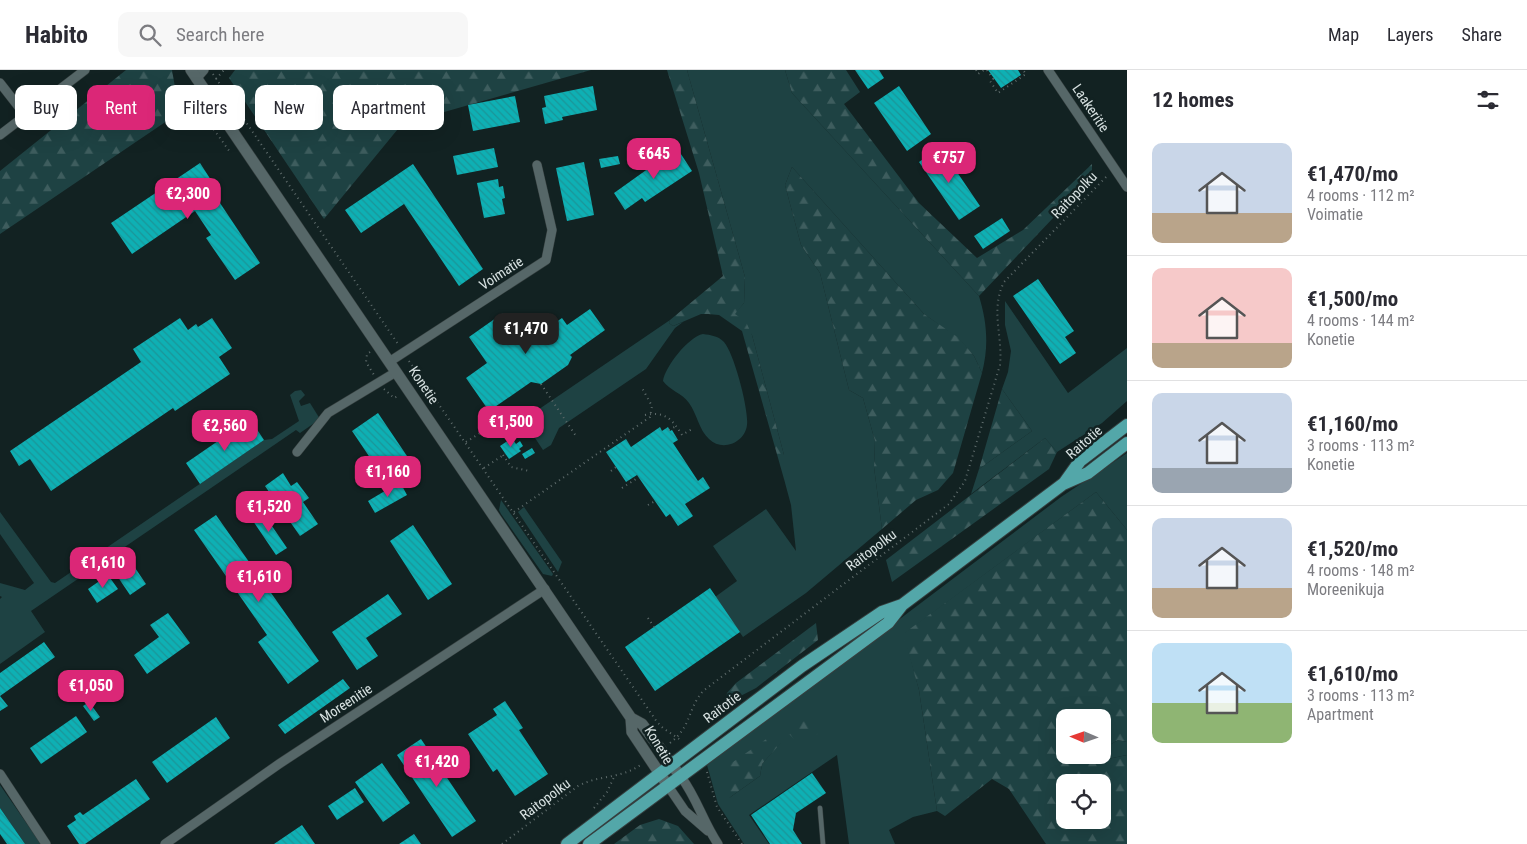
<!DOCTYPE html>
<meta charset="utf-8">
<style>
:root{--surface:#fff;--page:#f7f7f7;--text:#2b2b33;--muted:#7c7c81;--line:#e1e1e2;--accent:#db2777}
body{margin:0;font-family:"Roboto Condensed",sans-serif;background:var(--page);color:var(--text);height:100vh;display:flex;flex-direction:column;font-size:19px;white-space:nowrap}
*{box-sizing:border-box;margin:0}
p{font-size:16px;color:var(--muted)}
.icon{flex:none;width:28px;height:28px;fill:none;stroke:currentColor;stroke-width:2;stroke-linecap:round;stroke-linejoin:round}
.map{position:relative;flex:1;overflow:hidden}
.side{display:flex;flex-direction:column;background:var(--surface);width:400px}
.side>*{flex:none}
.top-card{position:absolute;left:15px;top:15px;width:475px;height:45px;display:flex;gap:10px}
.needle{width:32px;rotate:272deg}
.buttons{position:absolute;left:1056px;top:639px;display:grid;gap:10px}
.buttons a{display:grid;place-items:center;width:55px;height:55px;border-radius:10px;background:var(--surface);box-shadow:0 5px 20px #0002;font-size:25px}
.price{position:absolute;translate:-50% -42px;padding:0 11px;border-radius:10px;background:var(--accent);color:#fff;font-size:16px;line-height:32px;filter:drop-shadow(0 1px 2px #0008)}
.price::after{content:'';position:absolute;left:50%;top:30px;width:15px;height:11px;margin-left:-8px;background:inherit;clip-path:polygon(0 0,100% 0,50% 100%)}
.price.current{background:#222;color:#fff}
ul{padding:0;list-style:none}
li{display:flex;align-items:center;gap:15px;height:125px;padding:0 25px}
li+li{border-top:1px solid var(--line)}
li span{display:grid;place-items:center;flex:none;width:140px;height:100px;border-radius:10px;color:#555}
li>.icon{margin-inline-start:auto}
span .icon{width:60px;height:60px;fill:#fffc;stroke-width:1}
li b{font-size:21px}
h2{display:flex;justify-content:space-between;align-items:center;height:60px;padding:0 25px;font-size:21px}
.chip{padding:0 18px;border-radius:10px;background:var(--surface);box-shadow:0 5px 20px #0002;font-size:18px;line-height:45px}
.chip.current{background:var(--accent);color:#fff}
header{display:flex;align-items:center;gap:30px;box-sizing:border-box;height:70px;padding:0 25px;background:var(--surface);border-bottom:1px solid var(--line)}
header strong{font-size:24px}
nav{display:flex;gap:28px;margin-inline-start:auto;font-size:18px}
.search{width:350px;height:45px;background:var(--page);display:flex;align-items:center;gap:12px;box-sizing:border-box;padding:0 18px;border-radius:10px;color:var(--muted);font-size:19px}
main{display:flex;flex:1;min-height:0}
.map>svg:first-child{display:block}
.grass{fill:#1e4243;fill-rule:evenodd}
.forest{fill:url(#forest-firs);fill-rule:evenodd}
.building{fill:url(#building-back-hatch)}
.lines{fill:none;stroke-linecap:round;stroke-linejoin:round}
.service-casing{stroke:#353f3f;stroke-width:5.5}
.minor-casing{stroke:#353f3f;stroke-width:10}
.tertiary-casing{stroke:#353f3f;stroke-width:12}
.primary-casing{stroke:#353f3f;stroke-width:14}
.path{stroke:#5f6c6c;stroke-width:2;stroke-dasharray:1 4;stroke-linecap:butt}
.service{stroke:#566768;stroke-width:4.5}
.minor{stroke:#566768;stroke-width:9}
.tertiary{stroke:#566768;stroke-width:11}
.primary{stroke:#53a7a9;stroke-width:12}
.labels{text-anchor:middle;stroke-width:5;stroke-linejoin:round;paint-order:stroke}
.street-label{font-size:14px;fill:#d8e2e2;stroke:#122222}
</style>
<header>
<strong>Habito</strong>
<div class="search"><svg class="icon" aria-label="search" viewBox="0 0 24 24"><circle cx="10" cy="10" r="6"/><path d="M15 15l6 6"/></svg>Search here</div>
<nav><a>Map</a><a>Layers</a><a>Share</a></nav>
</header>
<main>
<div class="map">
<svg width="1127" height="774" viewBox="0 0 1127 774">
<defs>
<pattern id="forest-firs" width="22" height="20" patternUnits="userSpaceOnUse" patternTransform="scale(1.25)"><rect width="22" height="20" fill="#1e4243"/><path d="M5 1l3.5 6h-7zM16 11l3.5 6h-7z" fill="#3e5d5e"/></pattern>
<pattern id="building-back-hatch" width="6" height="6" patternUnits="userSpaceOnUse" patternTransform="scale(1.25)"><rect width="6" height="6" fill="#0eb0b4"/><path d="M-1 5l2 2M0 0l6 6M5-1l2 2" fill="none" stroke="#1b9598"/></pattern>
</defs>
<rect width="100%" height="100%" fill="#122222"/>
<!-- grass -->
<path class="grass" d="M687 0H785L792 23 979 226C987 252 989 276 982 303L974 286 959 269 924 244 792 97 785 115 801 175 820 203 849 320 863 328 875 371 874 397 882 459 806 523 743 567 715 527 737 511 713 476 766 439 796 481 791 435 784 409V385L752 265 734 244 744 233 745 207Z
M1005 231 1068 323 1127 278V331L1102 353 1057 382 1045 368 971 424 979 399 1032 361 1002 319 1008 302 1011 281 1005 255Z
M670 250 669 253 673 256 683 252 675 258 646 299 559 358 551 375 543 380 523 350Z
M703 264C711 265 718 266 724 272 734 283 749 340 747 355 745 373 722 382 709 369 699 360 697 344 689 333 682 323 669 320 663 311 665 297 688 267 703 264Z
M301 320 305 325 299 331 301 336 310 333 320 349 300 363 296 360 31 541 45 562 0 594V529L2 527 0 526V513L25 520 34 513 0 464V442L51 512 55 513 264 370 272 369 299 351 290 325 295 321Z
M1127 383V460L1096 422 904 564 919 620 937 741 913 747 889 760 895 774H849L837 685 749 745 769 774H744L718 734 707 695 1061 427ZM806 643 762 694 760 706 729 728Z
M501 430 553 504 552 506 543 504 501 444 499 440Z
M524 437 562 492 558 502 518 442Z
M1118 670 1127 672V685L1103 690 1099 685H1102L1103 679Z
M0 715 41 774H25L0 738Z"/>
<!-- forest -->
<path class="forest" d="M126 0H172L176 23 186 38 0 164V101Z
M235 0H591L402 54 324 149 229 8Z
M667 0H687L745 207 744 233 735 244 746 252 752 265 784 385V409L742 261 719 245 708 244H701L673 256 669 253 670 250 723 206 699 103Z
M785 0H846L860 22 844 34 919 133 977 188 1023 160 1092 94V107L979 226 792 23Z
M792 97 924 244 959 268 974 286 982 303 953 403 938 420 916 430 882 459 874 397 875 371 863 328 849 320 820 203 801 175 785 115Z
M1002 319 1032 361 979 399Z
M1045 368 1057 382 1049 399 892 512 886 490Z
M1096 422 1127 460V672L1118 670 1103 679 1102 648H1065V685H1099L1103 690 1127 685V774H1046L1009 719 992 709 945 746 937 741 919 620 903 564ZM1065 712H1102V750H1065Z
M816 553 818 570 756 618 725 634 727 623 736 613Z
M806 642 820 662 801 676 789 664 762 694 760 706 729 728 727 696Z
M659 749 678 756 694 774H614L640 755Z"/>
<!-- building -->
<path class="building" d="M855 0H879L884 8 868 19Z
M988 0H1018L1021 5 1001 18Z
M593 16 597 40 562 47 563 50 545 54 542 38 546 37 544 26Z
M899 16 931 64 907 81 874 33Z
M515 26 520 52 473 61 468 35Z
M940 77 980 136 959 150 919 92Z
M494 78 498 97 457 105 453 86Z
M677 78 692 101 645 132 642 128 625 140 614 123Z
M618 86 620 94 601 98 599 89Z
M584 92 594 145 567 151 556 98Z
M200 93 220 124 216 127 260 193 235 210 206 168 211 165 195 141 132 184 111 153Z
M413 94 483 199 459 216 404 134 361 163 345 140Z
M498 109 499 117 503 116 505 128 502 129 505 144 484 148 477 113Z
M1002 148 1010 161 983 179 974 166Z
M1038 209 1074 261 1065 267 1076 283 1060 294 1013 226Z
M590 239 605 260 570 285 572 287 568 295 541 314 531 312 489 341 466 308 487 293 469 267 503 243 521 269 546 252 549 257 562 248 567 255Z
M180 248 188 260 196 254 198 257 212 248 232 278 219 287 230 304 175 341 173 338 51 421 30 389 19 396 10 381 141 292 133 279Z
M378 343 407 386 381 404 352 361Z
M250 349 264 370 200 414 186 393Z
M660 357 662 361 668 357 670 361 672 360 678 370 673 373 698 411 703 407 710 418 685 434 693 446 678 456 670 444 666 447 637 405 626 412 606 382 626 369 631 377Z
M512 368 516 374 520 371 523 376 519 379 521 381 509 389 500 376Z
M532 378 535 383 525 389 522 384Z
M283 403 291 416 297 412 309 428 303 432 318 454 300 466 265 416Z
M400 412 407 425 375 443 368 431Z
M261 440 287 478 276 485 251 448Z
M216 445 319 591 288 614 258 572 267 565 194 460Z
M413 455 452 514 428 530 390 471Z
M123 480 146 514 130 525 107 491Z
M108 505 118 519 97 533 88 519Z
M710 518 740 562 655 621 625 577Z
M388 524 402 544 366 568 378 586 357 600 332 562Z
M168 543 190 573 147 604 134 585 159 567 150 555Z
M44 572 55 587 0 626 8 636 0 641V603Z
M343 609 350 618 285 664 278 655Z
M505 631 523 658 519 660 548 704 515 726 497 699 493 702 468 664 497 645 493 639Z
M89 632 100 647 94 651 83 636Z
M76 646 87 662 41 694 30 678Z
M216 647 230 668 167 713 152 692Z
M421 669 476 751 452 767 397 685Z
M382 693 410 733 383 752 355 712Z
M812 703 826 723 796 743 793 760 802 774H770L751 745Z
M136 709 150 729 85 774H79L67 756 76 750 74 746 80 742 83 745Z
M355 718 364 732 337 750 328 736Z
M0 738 25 774H7L0 764Z
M302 755 315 774H274Z
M414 764 421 774H399Z"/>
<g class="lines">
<!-- service casing -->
<g class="service-casing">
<path id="service" d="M820 738 823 774"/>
</g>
<!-- minor casing -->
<g class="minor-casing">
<path id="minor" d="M1048 0 1127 117
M196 9 204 0
M0 13 25 45
M0 65 85 0
M389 292 546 190 552 160 537 95
M297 382 328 343 396 302
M0 704 46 774
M681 707C697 728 703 752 718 774
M668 716 685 741 708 761
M165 774 279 694 545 519"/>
</g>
<!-- tertiary casing -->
<g class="tertiary-casing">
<path id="tertiary" d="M191 0 631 648 642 654 681 707
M631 648 632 662 668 716"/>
</g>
<!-- primary casing -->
<g class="primary-casing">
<path id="primary" d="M1065 412 1080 391 1127 355
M567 774 802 596 882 542 902 535
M589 774 888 553 902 535 1063 414 1088 403 1127 373"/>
</g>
<!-- path -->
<path class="path" d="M976 0 978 4 984 0
M987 0 993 9 990 11 998 23 1026 4 1023 0
M213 4 398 274
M216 9 224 0
M203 36 199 39 230 82
M370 282 367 284 366 292 374 305
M409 291 657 652 663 658 682 671
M541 314 576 366
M384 319 394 328 398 326
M645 345C665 341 672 349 682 365L694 358
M669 360 676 356
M466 372 480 363
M503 385 511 397 529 401
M484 398 505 384
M611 401 616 397
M622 418 639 407
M648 435 655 431
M514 442 650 347 652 336 642 318
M648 548 654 557
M670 673C692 656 687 640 703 621L949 434 965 411 1000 295C1003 265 990 241 1004 212L1108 105
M707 702 717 737 742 774
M594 738 607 722 614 707
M502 774 578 716C601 704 619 710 642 694"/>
<!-- service -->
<use href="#service" class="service"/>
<!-- minor -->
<use href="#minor" class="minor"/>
<!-- tertiary -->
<use href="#tertiary" class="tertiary"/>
<!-- primary -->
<use href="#primary" class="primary"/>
</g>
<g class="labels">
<!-- street labels -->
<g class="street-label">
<text transform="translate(1091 38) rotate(56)" y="5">Laakeritie</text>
<text transform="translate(1074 125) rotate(-46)" y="5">Raitopolku</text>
<text transform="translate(501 203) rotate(-33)" y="5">Voimatie</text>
<text transform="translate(424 315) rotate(56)" y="5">Konetie</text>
<text transform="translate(1084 372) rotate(-41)" y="5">Raitotie</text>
<text transform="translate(871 480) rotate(-37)" y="5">Raitopolku</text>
<text transform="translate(346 633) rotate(-33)" y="5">Moreenitie</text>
<text transform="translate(722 637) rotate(-37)" y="5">Raitotie</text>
<text transform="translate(659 675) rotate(59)" y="5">Konetie</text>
<text transform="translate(545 729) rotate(-37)" y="5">Raitopolku</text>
</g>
</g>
</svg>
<div class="buttons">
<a><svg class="needle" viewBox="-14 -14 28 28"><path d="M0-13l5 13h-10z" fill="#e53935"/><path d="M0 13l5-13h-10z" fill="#7c7c81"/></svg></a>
<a><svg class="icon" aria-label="locate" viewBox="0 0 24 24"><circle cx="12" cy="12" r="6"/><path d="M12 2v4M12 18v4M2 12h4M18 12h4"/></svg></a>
</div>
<b class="price" style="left:654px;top:110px">€645</b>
<b class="price" style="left:949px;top:114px">€757</b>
<b class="price" style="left:188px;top:150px">€2,300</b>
<b class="price current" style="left:526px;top:285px">€1,470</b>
<b class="price" style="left:511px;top:378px">€1,500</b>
<b class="price" style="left:225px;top:382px">€2,560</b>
<b class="price" style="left:388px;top:428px">€1,160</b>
<b class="price" style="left:269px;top:463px">€1,520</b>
<b class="price" style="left:103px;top:519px">€1,610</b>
<b class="price" style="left:259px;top:533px">€1,610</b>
<b class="price" style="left:91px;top:642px">€1,050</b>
<b class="price" style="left:437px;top:718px">€1,420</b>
<div class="top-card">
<a class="chip">Buy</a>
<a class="chip current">Rent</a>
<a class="chip">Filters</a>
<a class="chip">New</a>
<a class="chip">Apartment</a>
</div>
</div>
<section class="side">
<h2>12 homes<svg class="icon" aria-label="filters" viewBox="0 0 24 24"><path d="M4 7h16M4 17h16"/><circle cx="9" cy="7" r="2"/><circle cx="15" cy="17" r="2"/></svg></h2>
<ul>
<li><span style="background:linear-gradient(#c9d6e8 70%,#b9a48a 0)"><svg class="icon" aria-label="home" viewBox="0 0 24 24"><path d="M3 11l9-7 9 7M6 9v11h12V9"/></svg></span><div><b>€1,470/mo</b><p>4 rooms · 112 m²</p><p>Voimatie</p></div></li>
<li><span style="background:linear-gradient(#f6c9c9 75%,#b9a48a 0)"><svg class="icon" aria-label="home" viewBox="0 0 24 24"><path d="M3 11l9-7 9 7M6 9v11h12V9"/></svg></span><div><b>€1,500/mo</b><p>4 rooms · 144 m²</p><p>Konetie</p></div></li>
<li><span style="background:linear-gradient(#c9d6e8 75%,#9aa5b1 0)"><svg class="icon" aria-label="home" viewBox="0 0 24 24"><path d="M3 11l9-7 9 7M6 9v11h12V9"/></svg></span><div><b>€1,160/mo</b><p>3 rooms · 113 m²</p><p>Konetie</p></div></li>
<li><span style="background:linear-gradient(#c9d6e8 70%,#b9a48a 0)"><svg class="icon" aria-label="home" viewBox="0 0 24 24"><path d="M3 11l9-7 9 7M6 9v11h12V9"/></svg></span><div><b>€1,520/mo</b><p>4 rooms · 148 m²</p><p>Moreenikuja</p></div></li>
<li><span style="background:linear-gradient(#bfe0f5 60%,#8fb573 0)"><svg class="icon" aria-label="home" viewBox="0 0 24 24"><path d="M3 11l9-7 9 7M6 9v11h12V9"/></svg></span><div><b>€1,610/mo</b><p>3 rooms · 113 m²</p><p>Apartment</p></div></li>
</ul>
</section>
</main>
